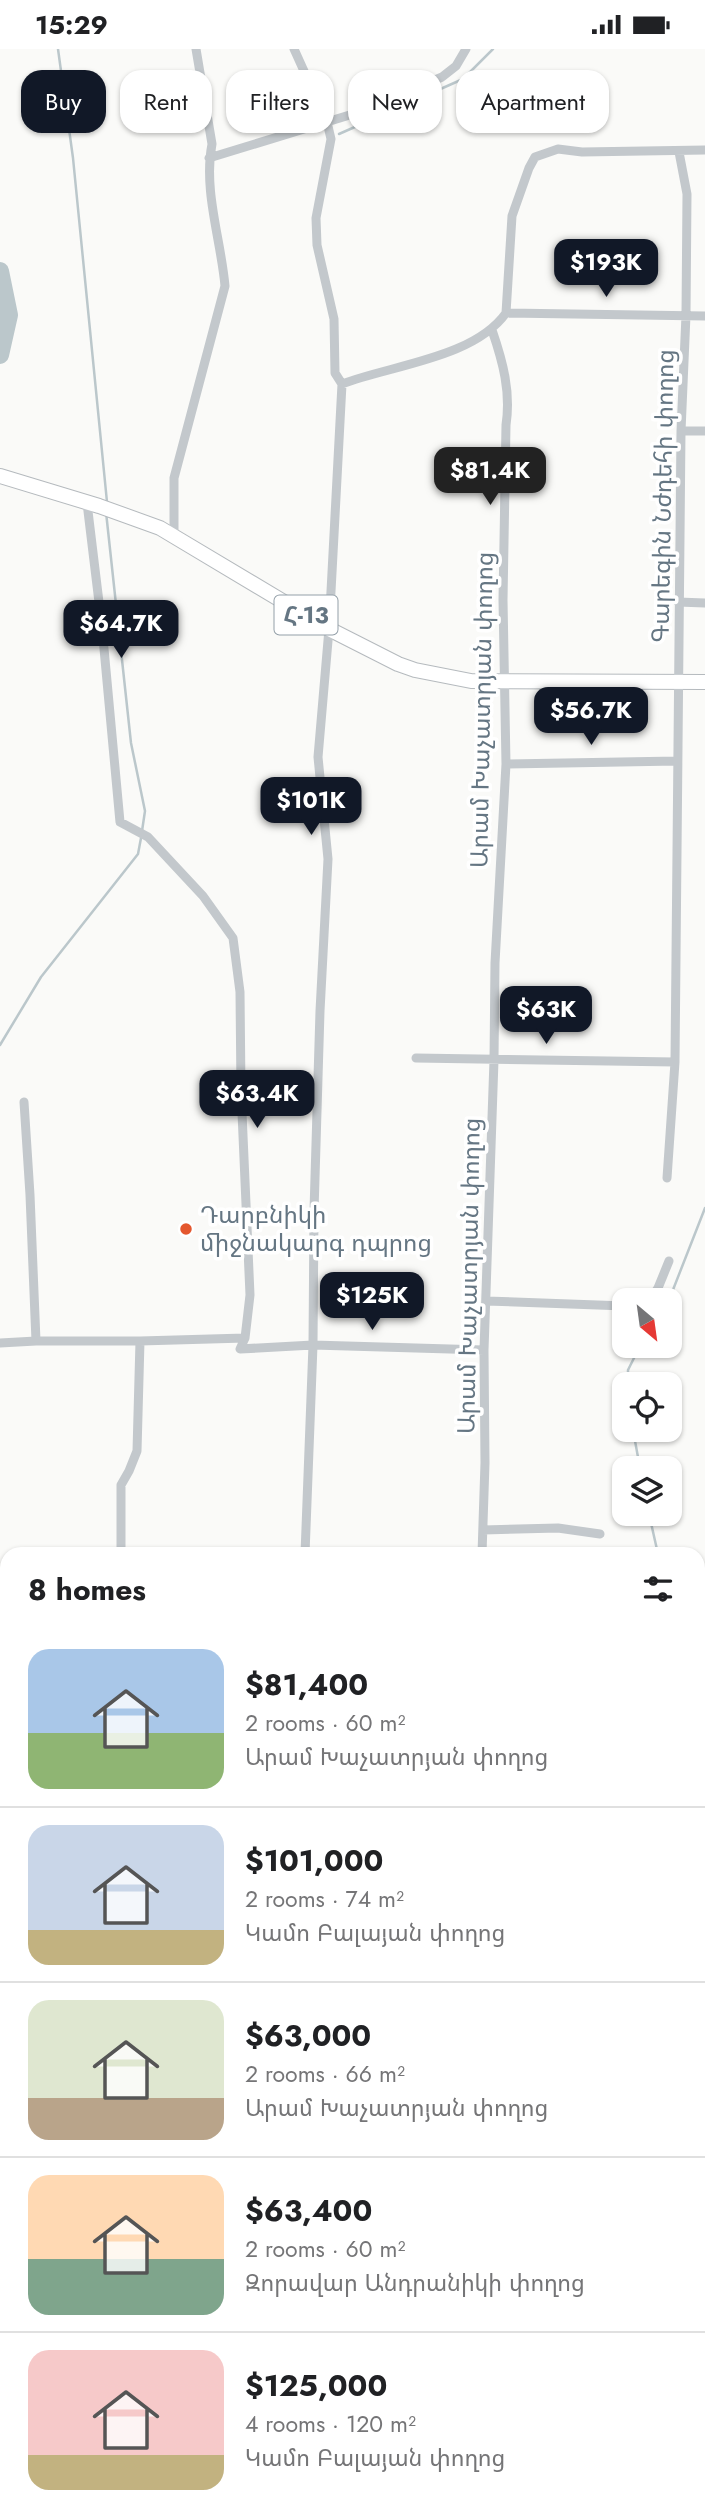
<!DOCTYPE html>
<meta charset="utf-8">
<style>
:root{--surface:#fff;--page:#f2f2f2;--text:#202124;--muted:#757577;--line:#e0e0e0;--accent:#111827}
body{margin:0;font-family:Jost,"Noto Sans Armenian",sans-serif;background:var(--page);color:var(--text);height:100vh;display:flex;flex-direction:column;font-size:26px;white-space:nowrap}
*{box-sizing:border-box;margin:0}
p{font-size:23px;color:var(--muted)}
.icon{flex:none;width:38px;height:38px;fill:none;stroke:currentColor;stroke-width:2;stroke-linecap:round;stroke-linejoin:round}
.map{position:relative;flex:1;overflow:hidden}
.drawer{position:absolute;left:0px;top:1498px;width:705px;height:973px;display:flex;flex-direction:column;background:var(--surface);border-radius:21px 21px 0 0;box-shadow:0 2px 5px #0004}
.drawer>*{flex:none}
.top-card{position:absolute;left:21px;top:21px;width:663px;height:63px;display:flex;gap:14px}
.needle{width:46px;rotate:151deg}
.buttons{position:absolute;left:612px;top:1239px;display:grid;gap:14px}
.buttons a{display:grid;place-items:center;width:70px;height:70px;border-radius:14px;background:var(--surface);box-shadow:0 2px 5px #0004;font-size:35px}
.price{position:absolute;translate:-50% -60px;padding:0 16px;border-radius:14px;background:var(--accent);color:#fff;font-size:23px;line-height:46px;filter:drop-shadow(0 2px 4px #0008)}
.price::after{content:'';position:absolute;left:50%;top:42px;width:21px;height:16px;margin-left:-10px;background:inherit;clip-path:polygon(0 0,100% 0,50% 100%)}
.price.selected{background:#222;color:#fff}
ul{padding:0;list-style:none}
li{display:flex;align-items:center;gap:21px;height:175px;padding:0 28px}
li+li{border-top:2px solid var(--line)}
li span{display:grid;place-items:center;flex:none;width:196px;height:140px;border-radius:21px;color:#555}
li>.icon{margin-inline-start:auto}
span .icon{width:84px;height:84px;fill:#fffc;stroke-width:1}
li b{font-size:30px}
h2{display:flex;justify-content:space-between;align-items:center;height:84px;padding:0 28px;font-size:30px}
.tag{padding:0 24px;border-radius:21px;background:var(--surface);box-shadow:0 2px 5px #0004;font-size:24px;line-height:63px}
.tag.selected{background:var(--accent);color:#fff}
.status{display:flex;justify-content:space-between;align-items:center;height:49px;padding:0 35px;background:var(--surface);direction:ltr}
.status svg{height:19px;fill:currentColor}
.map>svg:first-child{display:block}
.green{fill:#dadfd7}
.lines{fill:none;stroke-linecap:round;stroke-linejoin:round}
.stream{stroke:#bbc7cb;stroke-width:2.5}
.river{stroke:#bbc7cb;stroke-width:18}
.primary-casing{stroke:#b5babe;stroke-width:16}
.minor{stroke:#c3c8cc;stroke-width:9}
.primary{stroke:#fff;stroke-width:14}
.poi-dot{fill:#e4572e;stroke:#fff;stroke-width:2.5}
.labels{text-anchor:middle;stroke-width:7;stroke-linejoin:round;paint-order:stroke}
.shield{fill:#fff;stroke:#939fa8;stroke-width:2}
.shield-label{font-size:23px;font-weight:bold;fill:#657683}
.street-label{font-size:24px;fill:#657683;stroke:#fff}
.poi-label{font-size:24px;fill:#657683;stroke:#fff;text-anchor:start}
</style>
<div class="status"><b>15:29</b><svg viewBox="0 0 49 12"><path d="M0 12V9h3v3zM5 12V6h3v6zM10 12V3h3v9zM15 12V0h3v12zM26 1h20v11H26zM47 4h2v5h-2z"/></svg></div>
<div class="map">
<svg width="705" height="2471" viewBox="0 0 705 2471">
<rect width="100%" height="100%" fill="#fafaf8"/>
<!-- green -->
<path class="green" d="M574 2464H667L668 2471H564Z"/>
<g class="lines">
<!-- stream -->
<path class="stream" d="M58 0 73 109 107 453
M339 85 463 30 493 0
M106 463 131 694 145 762 142 782
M0 996 41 928 138 805 141 789
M669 1251 705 1159
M628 1335V1321L640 1297
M633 1381 640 1419
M649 1465 658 1505
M698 1606 705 1624"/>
<!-- river -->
<path class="river" d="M0 222 9 266 0 306"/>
<!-- primary casing -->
<g class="primary-casing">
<path id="primary" d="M0 427 99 457 160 479 329 580 398 615 415 621 471 632 705 633"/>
</g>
<!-- minor -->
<path class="minor" d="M294 0 327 73 331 90 316 169 317 196 334 270 335 324 342 335 329 580 318 708 328 810 320 962 314 1162 313 1296 305 1505
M209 109 366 61 442 28 456 17 466 0
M506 264 705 267
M342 335C392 316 474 309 506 264L512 167 529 119 535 108 558 100 582 103 705 101
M681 382H705
M174 487V429L225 237C221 191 203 141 212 95L196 0
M678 553 705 554
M506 715 677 712
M416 1009 675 1013
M24 1053 30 1146 36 1292
M667 1129 675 1013 681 382 686 266 687 145 679 103
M650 1251 658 1239 669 1212
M486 1252 625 1257
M245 1289 240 1300 313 1296 484 1301
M0 1294 36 1292H140L245 1289 250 1246 241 1041 240 943 233 889 203 847 148 788 120 773 102 578 87 454
M483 1481 558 1479 600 1485
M121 1505V1436L129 1422 137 1402 140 1292
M482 1505 485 1414 484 1301 494 1011 495 914 506 715 503 551 506 376C511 343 503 313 492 281"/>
<!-- primary -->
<use href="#primary" class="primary"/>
</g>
<!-- markers -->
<circle class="poi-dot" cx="186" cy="1180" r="7"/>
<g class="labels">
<!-- shield labels -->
<rect class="shield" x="274.5" y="546.5" width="63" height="39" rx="5"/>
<g class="shield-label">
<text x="306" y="574">Հ-13</text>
</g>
<!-- street labels -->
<g class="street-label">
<text transform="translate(663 447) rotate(-89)" y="8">Գարեգին Նժդեհի փողոց</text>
<text transform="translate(482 661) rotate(-89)" y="8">Արամ Խաչատրյան փողոց</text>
<text transform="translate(469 1227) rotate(-89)" y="8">Արամ Խաչատրյան փողոց</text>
</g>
<!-- poi labels -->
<g class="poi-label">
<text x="200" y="1174">Դարբնիկի<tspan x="200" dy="28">միջնակարգ դպրոց</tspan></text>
</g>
</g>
</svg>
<div class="buttons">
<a><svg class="needle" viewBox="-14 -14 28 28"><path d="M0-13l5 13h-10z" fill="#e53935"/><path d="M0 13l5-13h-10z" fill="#757577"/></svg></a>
<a><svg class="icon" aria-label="locate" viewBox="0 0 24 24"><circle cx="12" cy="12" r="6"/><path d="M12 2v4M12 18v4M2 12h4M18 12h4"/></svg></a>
<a><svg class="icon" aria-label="layers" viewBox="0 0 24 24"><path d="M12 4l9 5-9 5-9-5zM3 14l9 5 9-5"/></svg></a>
</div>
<b class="price" style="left:606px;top:250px">$193K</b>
<b class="price selected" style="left:490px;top:458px">$81.4K</b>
<b class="price" style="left:121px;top:611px">$64.7K</b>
<b class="price" style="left:591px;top:698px">$56.7K</b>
<b class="price" style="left:311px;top:788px">$101K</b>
<b class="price" style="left:546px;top:997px">$63K</b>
<b class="price" style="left:257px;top:1081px">$63.4K</b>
<b class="price" style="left:372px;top:1283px">$125K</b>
<div class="top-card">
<a class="tag selected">Buy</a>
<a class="tag">Rent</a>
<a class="tag">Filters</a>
<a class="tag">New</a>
<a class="tag">Apartment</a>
</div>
<section class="drawer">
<h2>8 homes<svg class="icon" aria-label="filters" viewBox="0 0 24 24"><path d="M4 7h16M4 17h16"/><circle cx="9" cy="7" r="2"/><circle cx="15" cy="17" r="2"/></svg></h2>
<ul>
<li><span style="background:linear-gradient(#a9c7e8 60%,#8fb573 0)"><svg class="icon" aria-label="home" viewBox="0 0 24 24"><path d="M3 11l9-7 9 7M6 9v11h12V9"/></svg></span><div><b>$81,400</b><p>2 rooms · 60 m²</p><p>Արամ Խաչատրյան փողոց</p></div></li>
<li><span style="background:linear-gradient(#c9d6e8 75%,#c2b280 0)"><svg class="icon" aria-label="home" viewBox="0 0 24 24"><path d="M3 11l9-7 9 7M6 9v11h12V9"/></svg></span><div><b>$101,000</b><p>2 rooms · 74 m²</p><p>Կամո Բալայան փողոց</p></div></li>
<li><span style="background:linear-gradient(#dfe7d0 70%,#b9a48a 0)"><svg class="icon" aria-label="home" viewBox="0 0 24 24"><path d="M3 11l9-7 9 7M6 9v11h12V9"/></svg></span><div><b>$63,000</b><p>2 rooms · 66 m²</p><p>Արամ Խաչատրյան փողոց</p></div></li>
<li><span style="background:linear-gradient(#ffd9b3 60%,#7fa58c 0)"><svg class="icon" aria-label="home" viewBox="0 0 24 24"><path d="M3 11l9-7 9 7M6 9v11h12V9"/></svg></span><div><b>$63,400</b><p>2 rooms · 60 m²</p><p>Զորավար Անդրանիկի փողոց</p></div></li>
<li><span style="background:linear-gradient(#f6c9c9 75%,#c2b280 0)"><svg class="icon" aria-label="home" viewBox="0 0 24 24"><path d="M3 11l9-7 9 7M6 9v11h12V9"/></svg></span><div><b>$125,000</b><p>4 rooms · 120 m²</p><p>Կամո Բալայան փողոց</p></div></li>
</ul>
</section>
</div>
